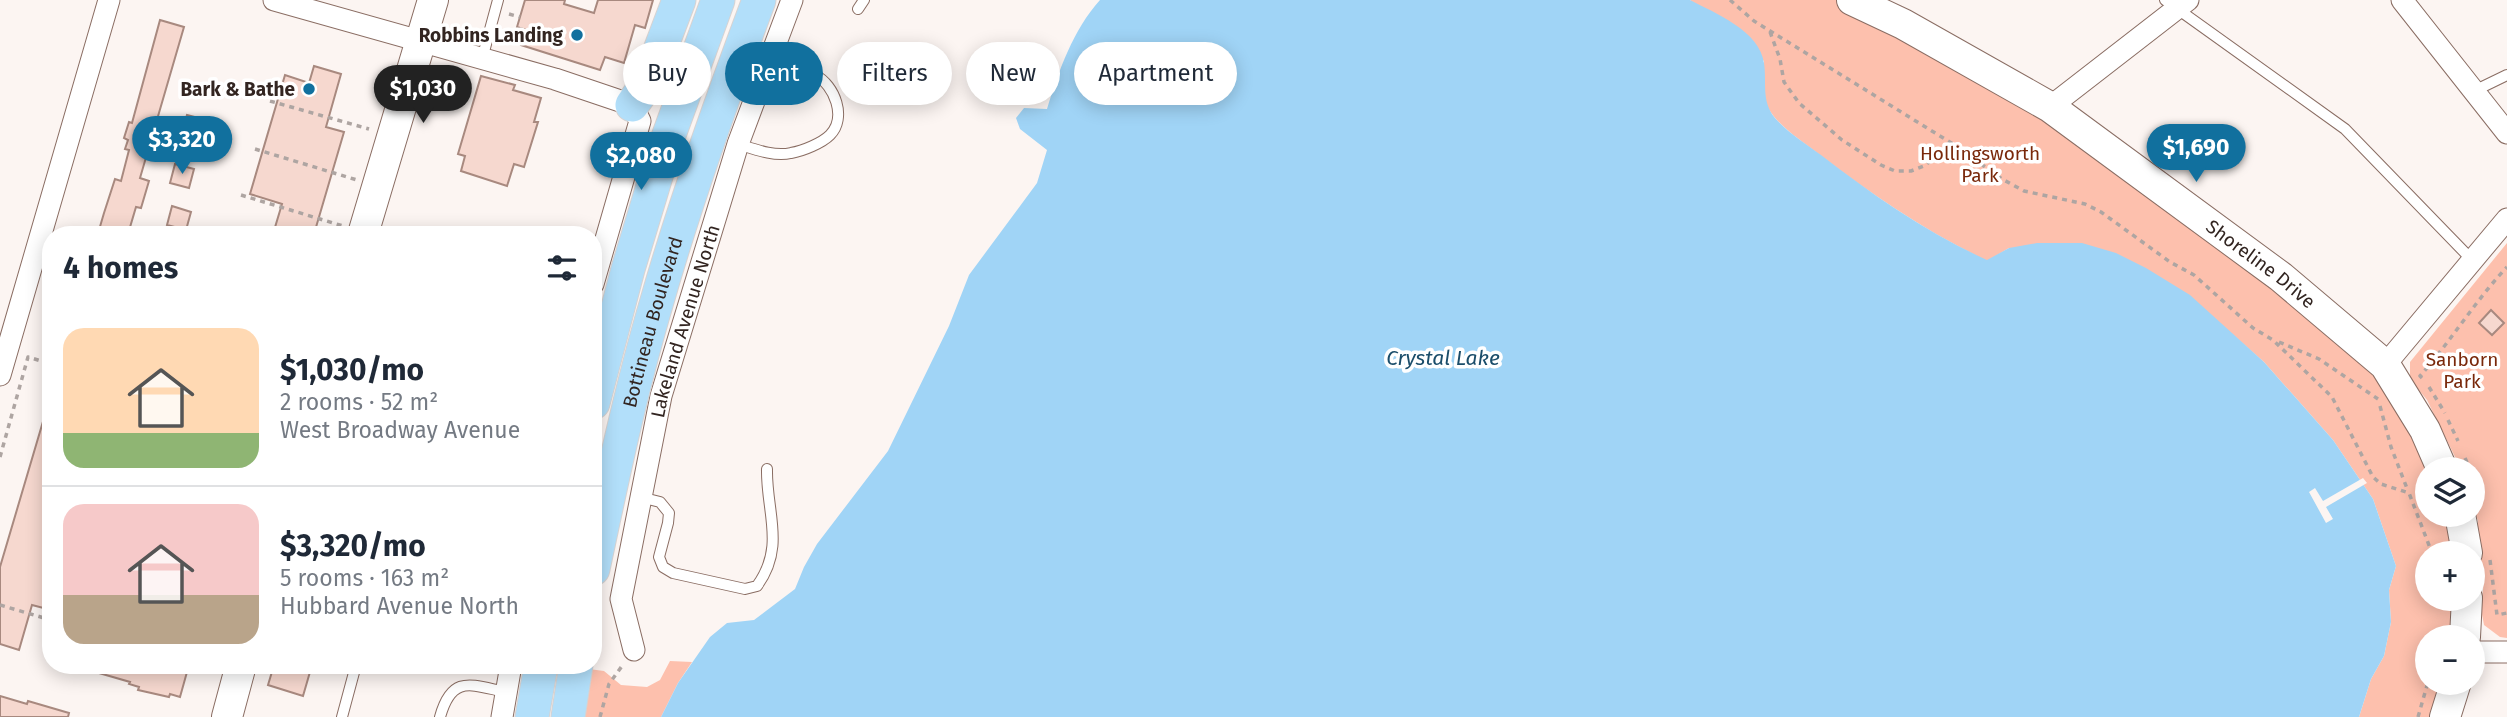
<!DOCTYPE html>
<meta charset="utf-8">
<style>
:root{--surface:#fff;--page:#f6f6f7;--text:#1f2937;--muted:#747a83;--line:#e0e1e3;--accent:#11709e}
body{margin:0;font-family:"Fira Sans",sans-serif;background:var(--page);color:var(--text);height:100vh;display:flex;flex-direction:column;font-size:26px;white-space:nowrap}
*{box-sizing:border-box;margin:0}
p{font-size:23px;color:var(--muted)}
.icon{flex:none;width:38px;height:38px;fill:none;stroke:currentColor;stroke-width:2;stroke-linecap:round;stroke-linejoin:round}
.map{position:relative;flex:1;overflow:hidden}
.details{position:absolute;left:42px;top:226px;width:560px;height:448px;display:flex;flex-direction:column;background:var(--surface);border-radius:28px;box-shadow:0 4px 18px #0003}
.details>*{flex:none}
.banner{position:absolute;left:623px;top:42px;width:665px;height:63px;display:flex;gap:14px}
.buttons{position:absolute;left:2415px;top:457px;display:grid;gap:14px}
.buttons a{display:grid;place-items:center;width:70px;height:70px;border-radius:50%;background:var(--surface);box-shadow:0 4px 18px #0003;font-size:35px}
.price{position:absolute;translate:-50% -60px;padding:0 16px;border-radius:24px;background:var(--accent);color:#fff;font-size:23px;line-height:46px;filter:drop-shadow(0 2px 4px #0008)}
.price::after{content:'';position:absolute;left:50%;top:42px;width:21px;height:16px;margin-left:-10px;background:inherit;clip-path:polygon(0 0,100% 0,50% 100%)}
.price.selected{background:#222;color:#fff}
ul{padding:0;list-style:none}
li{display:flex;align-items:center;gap:21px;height:175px;padding:0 21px}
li+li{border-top:2px solid var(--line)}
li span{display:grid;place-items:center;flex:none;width:196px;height:140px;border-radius:21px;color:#555}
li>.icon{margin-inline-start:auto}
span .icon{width:84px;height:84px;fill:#fffc;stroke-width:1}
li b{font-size:30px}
h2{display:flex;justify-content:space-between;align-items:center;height:84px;padding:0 21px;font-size:30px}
.tag{padding:0 24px;border-radius:32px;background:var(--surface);box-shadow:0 4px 18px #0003;font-size:24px;line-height:63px}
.tag.selected{background:var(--accent);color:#fff}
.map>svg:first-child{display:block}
.green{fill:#fdc0ad}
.water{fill:#a0d4f6}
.pier{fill:#fcf5f2}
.building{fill:#f6d8cf;stroke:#a8897f;stroke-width:2}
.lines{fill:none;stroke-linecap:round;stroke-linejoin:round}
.lane-casing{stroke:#8a6d63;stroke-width:12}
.street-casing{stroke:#8a6d63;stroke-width:23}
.secondary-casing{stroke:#8a6d63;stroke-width:32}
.primary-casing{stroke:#d6d3d3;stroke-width:35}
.path{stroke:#aea5a2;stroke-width:3.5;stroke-dasharray:5 5;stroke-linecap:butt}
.lane{stroke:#fff;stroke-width:10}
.street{stroke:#fff;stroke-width:21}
.secondary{stroke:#fff;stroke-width:30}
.primary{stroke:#b2dffa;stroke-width:33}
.poi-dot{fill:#11709e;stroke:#fff;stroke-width:2.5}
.labels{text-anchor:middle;stroke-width:7;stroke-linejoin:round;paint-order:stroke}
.poi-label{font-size:19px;font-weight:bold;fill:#322521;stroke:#fff;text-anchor:end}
.park-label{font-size:19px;fill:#79280a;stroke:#fff}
.street-label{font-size:19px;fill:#322521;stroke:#fff}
.water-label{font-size:21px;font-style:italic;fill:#1a4d6a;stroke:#fff}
</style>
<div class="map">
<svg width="2507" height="717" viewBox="0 0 2507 717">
<rect width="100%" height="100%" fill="#fcf5f2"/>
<!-- green -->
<path class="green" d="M1690 0H1852L2050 107 2385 365 2427 469V514L2460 515 2467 553H2427V598L2467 599 2465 637H2427V682L2456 683 2445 717H2359L2371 679 2384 656 2391 622 2389 590 2396 566 2373 499 2333 440 2264 362 2231 333 2009 248 1987 261C1927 232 1872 195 1820 155 1802 141 1780 128 1768 108 1761 95 1764 75 1764 61Z
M2507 243V638L2500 637 2484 625 2481 609 2484 580 2478 549V521L2473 505V469H2461L2427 400 2410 379V362Z
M670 661 692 662 678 683 661 717H582L589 669 604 671 621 685 647 687 660 680Z"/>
<!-- water -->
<path class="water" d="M1100 0H1690C1715 13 1760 31 1764 63 1767 83 1761 101 1775 118 1788 133 1806 144 1821 155 1873 195 1927 233 1987 260L2009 248 2037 243H2082L2116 253 2146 268 2190 295 2264 362 2333 440 2373 499 2396 566 2389 590 2391 622 2384 656 2371 679 2359 717H661L678 683 710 637 727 623 754 620 795 589 804 567 817 544 888 451 949 326 969 275 1037 183 1047 150 1020 129 1016 118 1024 108 1047 109C1059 70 1073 30 1100 0Z"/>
<!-- pier -->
<path class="pier" d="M2363 478 2367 483 2326 507 2333 519 2326 523 2309 492 2315 488 2323 501Z"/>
<!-- building -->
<path class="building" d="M525 0H565L564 4 594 13 598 0H653L645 28 635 25 624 63 605 57 600 70 521 45 526 30 517 27Z
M160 20 184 27 140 178 149 181 141 208 136 207 128 234H101L102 231 99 230 104 213 115 179 121 181 129 150 125 149 128 140 124 138 129 122 132 123Z
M314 66 341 74 326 127 344 132 314 234H273L282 204 250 194 285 75 309 83Z
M481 76 515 85 513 90 541 98 534 122H538L524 167 514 164 507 186 461 171 465 156 458 154Z
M187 115 206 120 202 137 182 132Z
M175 164 194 169 189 188 170 183Z
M172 206 191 212 186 230 167 225Z
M2491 310 2504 323 2492 335 2479 323Z
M47 408H51V610L32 605 19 650 0 644V567Z
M85 665H163L187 672 180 697 170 694 169 697 138 690 139 687 129 684 130 682 85 669Z
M274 665H312L303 696 268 685Z
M0 696 27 704 28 701 69 713 68 717H0Z"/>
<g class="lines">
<!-- lane casing -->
<g class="lane-casing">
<path id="lane" d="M2165 0 2345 129 2472 260
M858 9 864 0
M482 59 498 0
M2474 91 2507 75
M738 144C754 149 774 157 791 153 803 151 822 143 830 135 847 118 835 85 815 75 801 68 783 66 768 62
M640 497 660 502 669 513 668 523 659 557 663 567 673 573 745 589 757 586C786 546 766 512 767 469
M342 717 356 665
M440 717C452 674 471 685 506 692"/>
</g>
<!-- street casing -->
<g class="street-casing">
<g id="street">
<path d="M274 0 555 79 632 105 640 121 593 284"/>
<path d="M2402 0 2507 133"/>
<path d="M2050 107 2188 0"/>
<path d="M2385 365 2507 219"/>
<path d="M0 375 109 0"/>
<path id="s1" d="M634 650 621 599 661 396 738 144 792 0"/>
<path d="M2473 652H2507"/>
<path d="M502 717 511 665"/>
</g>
</g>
<!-- secondary casing -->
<g class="secondary-casing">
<g id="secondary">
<path id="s2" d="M1852 0 1903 24 2050 107 2281 277 2385 365 2425 430 2442 469"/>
<path d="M363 234 433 0"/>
<path d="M2460 514 2467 553"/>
<path d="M2465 637 2467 598"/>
<path d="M227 717 241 665"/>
<path d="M2445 717 2456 682"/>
</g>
</g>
<!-- primary casing -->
<g class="primary-casing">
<g id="primary">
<path d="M632 105 648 82 679 0"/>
<path d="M593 403 628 269 666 143 718 0"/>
<path id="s3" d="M593 569C612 479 631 389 657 301 686 199 722 99 759 0"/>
<path d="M532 717 541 665"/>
<path d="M568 717 576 665"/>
</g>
</g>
<!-- path -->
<path class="path" d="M1730 0 1754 21 1953 144 2002 179 2024 191 2085 204 2101 212 2170 262 2194 275 2253 328 2273 340 2332 397 2373 477 2381 484 2409 493 2432 553
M509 14 520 17
M1770 32 1780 59 1784 82 1799 103 1842 140 1881 165 1895 171H1911L1924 166 1953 144
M270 101 369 129
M255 149 357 180
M241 195 343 226
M2279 342 2319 359 2378 399
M2422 378 2420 376C2451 341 2475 301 2507 267
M2429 387 2445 413
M2380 406 2391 447 2408 491
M2448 420 2458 441
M0 457 28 357 51 364
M2465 458 2470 469
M2473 476 2481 501
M2490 560 2497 615 2507 613
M0 605 51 620
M600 717 609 684 622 666
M2418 717 2428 682"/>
<!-- lane -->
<use href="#lane" class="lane"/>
<!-- street -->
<use href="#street" class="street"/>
<!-- secondary -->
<use href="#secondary" class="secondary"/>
<!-- primary -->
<use href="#primary" class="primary"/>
</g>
<!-- markers -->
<g class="poi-dot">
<circle cx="577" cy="35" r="7"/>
<circle cx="309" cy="89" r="7"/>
</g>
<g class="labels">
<!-- poi labels -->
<g class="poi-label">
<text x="563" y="42">Robbins Landing</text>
<text x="295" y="96">Bark &amp; Bathe</text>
</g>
<!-- park labels -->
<g class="park-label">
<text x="1980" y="160">Hollingsworth<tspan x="1980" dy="22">Park</tspan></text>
<text x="2462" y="366">Sanborn<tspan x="2462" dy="22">Park</tspan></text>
</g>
<!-- street labels -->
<g class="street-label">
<text dy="7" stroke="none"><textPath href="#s2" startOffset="488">Shoreline Drive</textPath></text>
<text dy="7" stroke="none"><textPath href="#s1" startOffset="338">Lakeland Avenue North</textPath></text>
<text dy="7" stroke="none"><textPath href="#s3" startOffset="254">Bottineau Boulevard</textPath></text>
</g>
<!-- water labels -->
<g class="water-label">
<text x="1443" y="365">Crystal Lake</text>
</g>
</g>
</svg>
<div class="buttons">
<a><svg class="icon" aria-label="layers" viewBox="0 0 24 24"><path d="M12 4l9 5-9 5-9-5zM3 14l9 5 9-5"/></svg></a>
<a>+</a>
<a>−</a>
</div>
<b class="price selected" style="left:423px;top:125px">$1,030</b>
<b class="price" style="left:182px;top:176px">$3,320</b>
<b class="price" style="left:2196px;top:184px">$1,690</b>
<b class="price" style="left:641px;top:192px">$2,080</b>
<div class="banner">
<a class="tag">Buy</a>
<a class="tag selected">Rent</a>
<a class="tag">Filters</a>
<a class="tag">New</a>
<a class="tag">Apartment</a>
</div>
<section class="details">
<h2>4 homes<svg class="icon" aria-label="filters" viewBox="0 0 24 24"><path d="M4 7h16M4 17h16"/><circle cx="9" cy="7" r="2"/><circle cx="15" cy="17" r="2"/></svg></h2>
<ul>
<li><span style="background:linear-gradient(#ffd9b3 75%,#8fb573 0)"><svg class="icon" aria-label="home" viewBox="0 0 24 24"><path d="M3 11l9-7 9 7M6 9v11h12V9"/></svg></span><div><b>$1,030/mo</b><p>2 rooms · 52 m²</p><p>West Broadway Avenue</p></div></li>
<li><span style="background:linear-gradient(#f6c9c9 65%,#b9a48a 0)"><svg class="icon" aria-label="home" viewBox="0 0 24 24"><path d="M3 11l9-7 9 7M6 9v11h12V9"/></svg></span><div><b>$3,320/mo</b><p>5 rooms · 163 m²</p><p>Hubbard Avenue North</p></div></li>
</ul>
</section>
</div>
